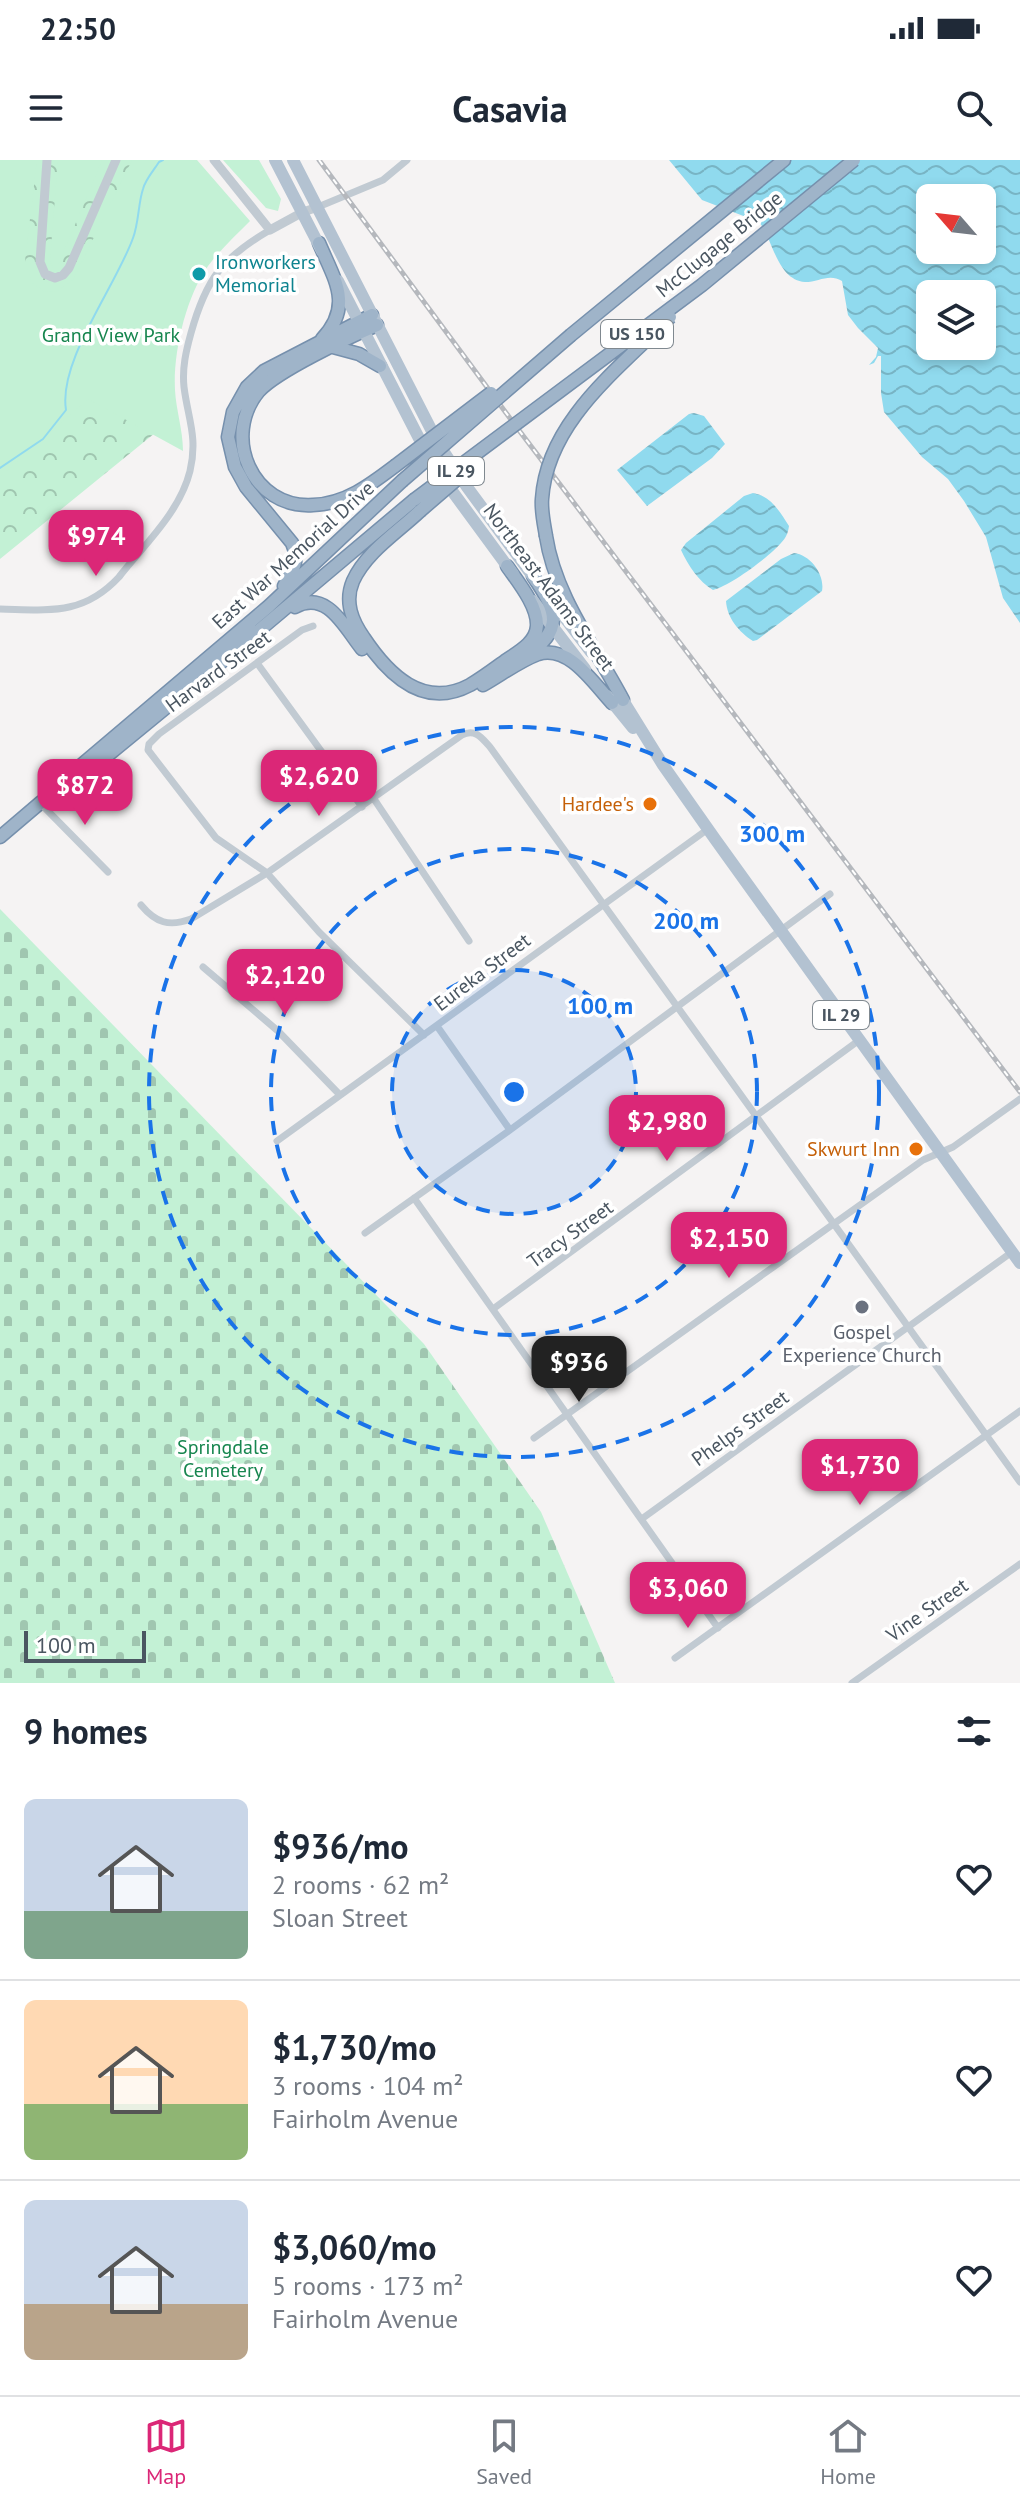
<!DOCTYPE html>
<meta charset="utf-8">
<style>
:root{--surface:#fff;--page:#f2f2f3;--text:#1f2937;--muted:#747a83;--line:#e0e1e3;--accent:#db2777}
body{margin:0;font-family:"PT Sans",sans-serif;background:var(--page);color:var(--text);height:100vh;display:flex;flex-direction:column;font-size:30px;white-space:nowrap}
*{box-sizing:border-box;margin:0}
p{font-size:26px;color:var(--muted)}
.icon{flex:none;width:44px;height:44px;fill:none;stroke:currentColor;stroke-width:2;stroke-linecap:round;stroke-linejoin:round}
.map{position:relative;height:1523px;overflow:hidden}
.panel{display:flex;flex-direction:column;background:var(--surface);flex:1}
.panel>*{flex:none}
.needle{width:52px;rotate:298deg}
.tools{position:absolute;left:916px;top:24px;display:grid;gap:16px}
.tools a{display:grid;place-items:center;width:80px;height:80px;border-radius:12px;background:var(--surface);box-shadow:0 4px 12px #0003;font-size:40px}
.scale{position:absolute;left:24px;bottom:20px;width:122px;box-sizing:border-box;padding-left:8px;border:4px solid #4a5661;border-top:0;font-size:22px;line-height:28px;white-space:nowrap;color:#4a5661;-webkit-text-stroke:6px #fff;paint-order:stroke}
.price{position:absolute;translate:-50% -68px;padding:0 18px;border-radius:16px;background:var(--accent);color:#fff;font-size:26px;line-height:52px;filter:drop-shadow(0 2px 4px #0008)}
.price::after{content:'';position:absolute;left:50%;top:48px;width:24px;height:18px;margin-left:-12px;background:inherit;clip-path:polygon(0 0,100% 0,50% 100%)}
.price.on{background:#222;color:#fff}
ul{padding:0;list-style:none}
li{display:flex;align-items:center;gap:24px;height:200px;padding:0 24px}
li+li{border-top:2px solid var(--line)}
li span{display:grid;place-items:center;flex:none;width:224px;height:160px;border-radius:12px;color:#555}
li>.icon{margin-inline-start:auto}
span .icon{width:96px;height:96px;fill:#fffc;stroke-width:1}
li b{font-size:34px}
h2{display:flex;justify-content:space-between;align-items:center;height:96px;padding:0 24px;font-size:34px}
.status{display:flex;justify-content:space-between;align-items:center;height:56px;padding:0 40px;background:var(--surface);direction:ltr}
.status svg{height:22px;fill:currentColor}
header{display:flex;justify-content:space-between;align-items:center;height:104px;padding:0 24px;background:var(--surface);font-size:36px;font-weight:800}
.dock{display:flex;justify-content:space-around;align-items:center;height:112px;border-top:2px solid var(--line);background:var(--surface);font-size:22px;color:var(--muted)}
.dock a{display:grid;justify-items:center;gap:4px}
.dock .on{color:var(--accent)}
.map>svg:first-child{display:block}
.forest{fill:url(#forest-crowns)}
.cemetery{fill:url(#cemetery-stones)}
.green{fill:#c3f1d5}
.water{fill:url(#water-waves);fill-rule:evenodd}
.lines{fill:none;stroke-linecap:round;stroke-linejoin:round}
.stream{stroke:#90daee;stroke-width:2}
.trunk-casing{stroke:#7690ad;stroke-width:15}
.minor{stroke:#c1cad2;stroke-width:7}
.tertiary{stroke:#c1cad2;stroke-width:9}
.primary{stroke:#b3c2d1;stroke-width:12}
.trunk{stroke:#9fb4c9;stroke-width:12}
.rail-casing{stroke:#b5b8bd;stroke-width:5}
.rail{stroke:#fff;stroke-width:2;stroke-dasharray:6;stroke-linecap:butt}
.trunk-bridge-casing{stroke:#7690ad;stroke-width:15;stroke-linecap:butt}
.trunk-bridge{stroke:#9fb4c9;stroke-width:12}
.ring{fill:none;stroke:#1a73e8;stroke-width:4;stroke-dasharray:14 10}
.culture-dot{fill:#0f9aa8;stroke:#fff;stroke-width:3}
.food-dot{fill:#e8710a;stroke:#fff;stroke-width:3}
.worship-dot{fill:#6b7280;stroke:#fff;stroke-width:3}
.labels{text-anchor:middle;stroke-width:7;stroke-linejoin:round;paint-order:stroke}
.shield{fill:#fff;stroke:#808990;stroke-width:2}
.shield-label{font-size:18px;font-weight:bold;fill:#4a5661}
.street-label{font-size:20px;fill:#4a5661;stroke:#fff}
.culture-label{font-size:20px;fill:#0d838f;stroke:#fff;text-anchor:start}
.park-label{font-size:20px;fill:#17864f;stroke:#fff}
.food-label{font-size:20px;fill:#c56008;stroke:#fff;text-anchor:end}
.worship-label{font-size:20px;fill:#5b616d;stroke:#fff}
.centre{fill:#1a73e8;stroke:#fff;stroke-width:4}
.ring-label{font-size:24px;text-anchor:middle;font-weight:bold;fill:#1a73e8;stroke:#fff;stroke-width:7;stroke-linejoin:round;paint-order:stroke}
</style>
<div class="status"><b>22:50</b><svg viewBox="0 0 49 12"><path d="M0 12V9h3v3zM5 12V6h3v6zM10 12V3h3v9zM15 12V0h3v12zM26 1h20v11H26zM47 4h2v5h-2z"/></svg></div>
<header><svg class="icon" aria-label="menu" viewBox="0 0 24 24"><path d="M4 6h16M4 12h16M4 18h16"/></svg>Casavia<svg class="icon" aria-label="search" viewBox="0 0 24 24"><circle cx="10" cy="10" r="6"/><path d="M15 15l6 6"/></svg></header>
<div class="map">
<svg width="1020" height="1523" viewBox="0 0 1020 1523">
<defs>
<pattern id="forest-crowns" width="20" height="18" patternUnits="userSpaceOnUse" patternTransform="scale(2)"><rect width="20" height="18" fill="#c3f1d5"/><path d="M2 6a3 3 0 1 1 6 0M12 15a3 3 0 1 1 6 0" fill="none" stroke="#a0c6b0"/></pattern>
<pattern id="cemetery-stones" width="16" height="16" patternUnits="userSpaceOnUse" patternTransform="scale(2)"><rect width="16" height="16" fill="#c3f1d5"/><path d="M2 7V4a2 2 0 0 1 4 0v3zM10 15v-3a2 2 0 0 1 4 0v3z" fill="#a0c6b0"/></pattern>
<pattern id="water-waves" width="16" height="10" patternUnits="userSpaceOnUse" patternTransform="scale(2)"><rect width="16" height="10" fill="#90daee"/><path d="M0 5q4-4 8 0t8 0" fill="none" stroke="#78b4c4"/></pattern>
</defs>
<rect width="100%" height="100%" fill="#f5f3f3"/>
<!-- forest -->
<path class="forest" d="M0 0H170L191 112 170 212 171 260 0 399Z"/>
<!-- cemetery -->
<path class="cemetery" d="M0 749 424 1184 541 1352 615 1523H0Z"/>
<!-- green -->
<path class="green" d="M0 0H37L25 101 32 123 45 132 57 131 73 120 132 0H197L250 61C236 75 220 90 208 106 186 137 173 192 175 230 176 250 183 270 183 291L88 239 0 317Z
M58 0H102L59 103 53 108 50 101Z
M223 0H259L281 39 278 51 266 48Z"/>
<!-- water -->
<path class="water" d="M669 0H1020V463L1003 438 986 377 964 341 948 319 922 297 884 252 881 233V196H878L874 203 869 205 876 197 878 188 858 168 848 155 842 121C829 113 819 122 805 122 777 120 773 79 759 62L702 40ZM930 38H982V90H930ZM930 134H982V186H930Z
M694 253 704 256 725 284 712 298 647 346 617 310 689 254Z
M753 333C771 336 780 352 789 366 788 373 786 378 781 383 769 397 730 426 713 430 699 422 688 405 681 390L686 383 744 336Z
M794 393C811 395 825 415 822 431L757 480 753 481C739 472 727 458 726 441L781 399Z"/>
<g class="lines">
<!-- stream -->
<path class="stream" d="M0 308 43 279 66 250C58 201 116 126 133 78 139 62 138 44 143 29 145 20 154 10 159 2L163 0"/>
<!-- trunk casing -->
<g class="trunk-casing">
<path id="trunk" d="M319 83C334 119 354 145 322 179
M377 165C349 177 277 211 259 231 221 276 252 349 313 345 345 344 370 325 395 306
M571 175 784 0
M333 187 359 194 380 206
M420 351C398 372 366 392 353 421 344 442 352 461 364 478 388 514 423 550 470 525 482 518 494 509 505 501 518 492 536 483 537 466 538 446 518 422 507 406
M546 376C555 436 595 487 623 540
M284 426C293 411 300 400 292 383L246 327 235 307 228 277 233 252 247 227 264 211 372 155
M295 447C327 429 345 468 362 489
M525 497C564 469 558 453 533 416
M483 525C501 515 519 501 538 494 569 484 594 524 612 543
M72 613 269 446 402 321
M0 677 40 643 102 600 219 504 414 340"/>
</g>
<!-- minor -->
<path class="minor" d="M318 47 383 20 407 0
M0 449C48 450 83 456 119 417 144 385 180 352 190 311 198 277 188 259 184 227 182 208 186 191 191 173 206 119 222 98 270 70
M313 466 302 470 159 574 149 584 148 590 216 678 267 713 319 772 424 875
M257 503 362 647
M374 639 469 781
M40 643 108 712
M141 745C156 763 169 767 191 759L267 713 462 575C475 568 482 578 490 587L1020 1322
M203 807 278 871 340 935
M437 866 510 970
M277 981 708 669
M414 1038 718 1468
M365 1073 510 970 830 734
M493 1149 858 881
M534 1278 923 1000 953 987 1020 939
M643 1358 1012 1092
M675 1498 1020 1251
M852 1523 1020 1404"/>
<!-- tertiary -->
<path class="tertiary" d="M47 0 40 102 45 114 55 118 63 115 69 108 116 0
M214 0 270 70 303 52 318 47"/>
<!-- primary -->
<path class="primary" d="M275 0 322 91
M293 0 438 283 467 327 537 422
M338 121 424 288 444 320 513 414
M549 437 591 492
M533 441 585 509
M619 534 663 605 715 679 1020 1103
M607 536 633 568"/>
<!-- trunk -->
<use href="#trunk" class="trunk"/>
<!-- rail casing -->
<g class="rail-casing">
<path id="rail" d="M319 0 515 265 1020 932"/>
</g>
<!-- rail -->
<use href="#rail" class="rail"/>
<!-- trunk-bridge casing -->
<g class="trunk-bridge-casing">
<path id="trunk-bridge" d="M395 306 491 233
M402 321 571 175
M414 340 702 125 854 0
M420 351 463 314
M546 376C544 364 541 351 542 339 547 261 620 208 670 157"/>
</g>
<!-- trunk-bridge -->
<use href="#trunk-bridge" class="trunk-bridge"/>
</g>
<!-- distance rings -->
<circle cx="514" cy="932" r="122" fill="#1a73e8" fill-opacity=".12"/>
<g class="ring">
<circle cx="514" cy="932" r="122"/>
<circle cx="514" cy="932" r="243"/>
<circle cx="514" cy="932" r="365"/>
</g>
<!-- markers -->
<circle class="culture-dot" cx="199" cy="114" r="8"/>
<g class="food-dot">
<circle cx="650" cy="644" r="8"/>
<circle cx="916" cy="989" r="8"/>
</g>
<circle class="worship-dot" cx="862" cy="1147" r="8"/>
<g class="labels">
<!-- shield labels -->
<g class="shield">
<rect x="601" y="160" width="72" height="28" rx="6"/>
<rect x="428" y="297" width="56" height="28" rx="6"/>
<rect x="813" y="841" width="56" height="28" rx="6"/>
</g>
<g class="shield-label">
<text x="637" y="180">US 150</text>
<text x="456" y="317">IL 29</text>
<text x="841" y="861">IL 29</text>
</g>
<!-- street labels -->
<g class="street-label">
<text transform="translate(719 84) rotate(-39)" y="7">McClugage Bridge</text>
<text transform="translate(293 395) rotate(-42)" y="7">East War Memorial Drive</text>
<text transform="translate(549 427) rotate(53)" y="7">Northeast Adams Street</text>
<text transform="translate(218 511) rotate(-36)" y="7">Harvard Street</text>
<text transform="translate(482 812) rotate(-37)" y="7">Eureka Street</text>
<text transform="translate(570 1074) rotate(-36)" y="7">Tracy Street</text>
<text transform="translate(740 1268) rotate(-36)" y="7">Phelps Street</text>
<text transform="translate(927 1450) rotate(-35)" y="7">Vine Street</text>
</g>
<!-- culture labels -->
<g class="culture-label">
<text x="215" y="109">Ironworkers<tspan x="215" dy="23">Memorial</tspan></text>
</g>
<!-- park labels -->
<g class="park-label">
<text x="111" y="182">Grand View Park</text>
<text x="223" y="1294">Springdale<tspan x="223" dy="23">Cemetery</tspan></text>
</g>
<!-- food labels -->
<g class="food-label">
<text x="634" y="651">Hardee's</text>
<text x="900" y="996">Skwurt Inn</text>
</g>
<!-- worship labels -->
<g class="worship-label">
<text x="862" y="1179">Gospel<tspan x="862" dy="23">Experience Church</tspan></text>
</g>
</g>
<circle cx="514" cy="932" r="12" class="centre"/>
<g class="ring-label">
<text x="772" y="682">300 m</text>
<text x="686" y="769">200 m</text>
<text x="600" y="854">100 m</text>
</g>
</svg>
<div class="tools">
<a><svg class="needle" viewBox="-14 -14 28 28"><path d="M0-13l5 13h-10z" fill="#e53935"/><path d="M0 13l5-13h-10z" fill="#747a83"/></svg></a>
<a><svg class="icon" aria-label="layers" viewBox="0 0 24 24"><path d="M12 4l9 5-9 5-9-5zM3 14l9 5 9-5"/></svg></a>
</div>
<div class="scale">100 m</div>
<b class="price" style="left:96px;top:418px">$974</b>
<b class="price" style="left:319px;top:658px">$2,620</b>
<b class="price" style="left:85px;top:667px">$872</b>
<b class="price" style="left:285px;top:857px">$2,120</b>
<b class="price" style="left:667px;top:1003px">$2,980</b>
<b class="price" style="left:729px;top:1120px">$2,150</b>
<b class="price on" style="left:579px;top:1244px">$936</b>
<b class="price" style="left:860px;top:1347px">$1,730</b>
<b class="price" style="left:688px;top:1470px">$3,060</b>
</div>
<section class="panel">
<h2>9 homes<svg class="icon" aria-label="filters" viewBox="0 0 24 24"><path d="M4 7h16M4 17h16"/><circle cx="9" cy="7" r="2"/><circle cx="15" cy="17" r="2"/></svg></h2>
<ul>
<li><span style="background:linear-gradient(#c9d6e8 70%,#7fa58c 0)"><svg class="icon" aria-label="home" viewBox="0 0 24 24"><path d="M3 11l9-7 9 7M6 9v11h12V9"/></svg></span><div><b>$936/mo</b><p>2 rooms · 62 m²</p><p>Sloan Street</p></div><svg class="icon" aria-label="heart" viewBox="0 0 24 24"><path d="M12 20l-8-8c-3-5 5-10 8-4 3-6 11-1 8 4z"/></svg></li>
<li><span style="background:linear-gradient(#ffd9b3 65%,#8fb573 0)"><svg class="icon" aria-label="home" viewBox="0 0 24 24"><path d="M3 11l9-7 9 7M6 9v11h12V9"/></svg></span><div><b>$1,730/mo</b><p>3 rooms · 104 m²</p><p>Fairholm Avenue</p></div><svg class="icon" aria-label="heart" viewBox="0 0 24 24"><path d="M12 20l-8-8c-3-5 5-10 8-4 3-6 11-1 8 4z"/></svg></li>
<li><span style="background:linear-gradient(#c9d6e8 65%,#b9a48a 0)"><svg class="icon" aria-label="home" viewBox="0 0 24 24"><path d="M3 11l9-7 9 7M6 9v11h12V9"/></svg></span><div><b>$3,060/mo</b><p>5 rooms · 173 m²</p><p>Fairholm Avenue</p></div><svg class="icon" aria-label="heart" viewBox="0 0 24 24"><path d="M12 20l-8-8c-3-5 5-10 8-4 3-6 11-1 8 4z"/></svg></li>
</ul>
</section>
<nav class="dock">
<a class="on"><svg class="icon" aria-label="map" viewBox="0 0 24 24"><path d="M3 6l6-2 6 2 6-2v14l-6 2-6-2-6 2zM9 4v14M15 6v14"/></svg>Map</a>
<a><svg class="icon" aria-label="saved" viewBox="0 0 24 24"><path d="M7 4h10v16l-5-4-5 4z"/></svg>Saved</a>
<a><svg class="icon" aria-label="home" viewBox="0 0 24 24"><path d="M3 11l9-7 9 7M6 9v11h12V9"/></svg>Home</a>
</nav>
